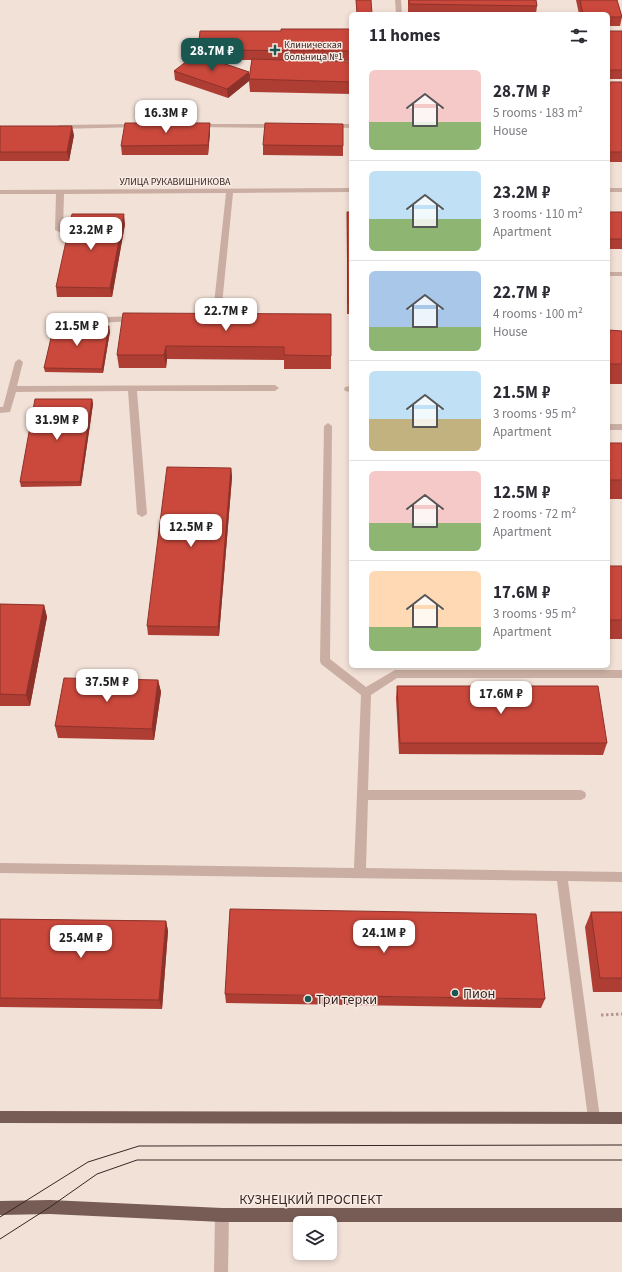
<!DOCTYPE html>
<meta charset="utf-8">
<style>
:root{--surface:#fff;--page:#f2f2f3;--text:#2b2b33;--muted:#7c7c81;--line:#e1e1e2;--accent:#1a5751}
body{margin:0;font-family:"Source Sans 3",sans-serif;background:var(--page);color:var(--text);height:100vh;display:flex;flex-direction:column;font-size:15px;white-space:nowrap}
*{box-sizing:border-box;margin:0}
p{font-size:13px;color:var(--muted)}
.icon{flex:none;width:22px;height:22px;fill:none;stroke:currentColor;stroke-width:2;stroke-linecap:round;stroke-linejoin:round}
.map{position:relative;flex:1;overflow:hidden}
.panel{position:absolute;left:349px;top:12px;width:261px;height:656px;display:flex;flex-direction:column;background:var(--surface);border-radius:6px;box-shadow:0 2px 6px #0003}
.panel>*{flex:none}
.tools{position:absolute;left:293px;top:1216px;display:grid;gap:8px}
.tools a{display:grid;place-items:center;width:44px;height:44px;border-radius:6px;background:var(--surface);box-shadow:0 2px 6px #0003;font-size:20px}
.price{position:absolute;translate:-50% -34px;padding:0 9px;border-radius:8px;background:#fff;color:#222;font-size:13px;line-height:26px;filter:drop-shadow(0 1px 2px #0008)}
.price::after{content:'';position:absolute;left:50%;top:24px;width:12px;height:9px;margin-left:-6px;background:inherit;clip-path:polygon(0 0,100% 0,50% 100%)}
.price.selected{background:var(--accent);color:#fff}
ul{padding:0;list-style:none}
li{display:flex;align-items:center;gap:12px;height:100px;padding:0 20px}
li+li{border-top:1px solid var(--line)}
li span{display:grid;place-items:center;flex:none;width:112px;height:80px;border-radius:6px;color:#555}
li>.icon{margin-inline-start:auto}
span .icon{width:48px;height:48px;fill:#fffc;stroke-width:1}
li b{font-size:17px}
h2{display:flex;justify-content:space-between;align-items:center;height:48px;padding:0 20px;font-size:17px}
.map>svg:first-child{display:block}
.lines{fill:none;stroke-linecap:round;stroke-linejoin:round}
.path{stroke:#b5988d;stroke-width:3;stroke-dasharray:2.5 2.5;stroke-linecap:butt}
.minor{fill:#caaea3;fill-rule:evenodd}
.major{fill:#775b55;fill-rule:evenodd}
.tram{stroke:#342725;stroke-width:1}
.wall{fill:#ae3e34;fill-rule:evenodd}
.shaded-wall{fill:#8d322a}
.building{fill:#ca483c;stroke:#8d322a}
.poi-dot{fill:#1a5751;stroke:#f9ebe3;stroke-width:1.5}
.labels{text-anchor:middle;stroke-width:3;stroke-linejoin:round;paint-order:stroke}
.far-poi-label{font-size:10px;fill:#342725;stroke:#f9ebe3;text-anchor:start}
.far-street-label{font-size:10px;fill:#342725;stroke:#f9ebe3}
.near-poi-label{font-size:14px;fill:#342725;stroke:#f9ebe3;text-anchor:start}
.near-street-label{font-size:14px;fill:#342725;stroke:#f9ebe3}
</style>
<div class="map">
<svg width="622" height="1272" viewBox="0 0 622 1272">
<rect width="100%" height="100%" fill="#f2e1d7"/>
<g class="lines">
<!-- path -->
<path class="path" d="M601 1015 622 1014"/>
<!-- minor -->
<path class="minor" d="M395 0H401L402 14H396Z
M137 124 139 125V127L59 129 56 127 59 125Z
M197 124H277L280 126 277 128 195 127V125Z
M331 124H351V128L329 127 328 126Z
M351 188V192L233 193 221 315C217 319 206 320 202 316L203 314 213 313 226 193 64 194 63 230 59 232 55 230 56 194H0V190Z
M608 188H622V192H608Z
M608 272H622V276H608Z
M136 316 140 319 139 321 50 325 46 322 50 319Z
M19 359 23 362 17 386 275 385 279 388 275 391H137L147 514 142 517 137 514 128 391 16 392 10 412 0 413V407H3L15 362Z
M351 386V392L345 391 344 389 345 387Z
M328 423 332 426 330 659 366 687 395 670H622V678H397L371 695 368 790H581L585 792 586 795 585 798 581 800H368L366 868 622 872V882L568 881 600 1118 599 1123 594 1124 589 1123 588 1118 557 881 0 873V863L354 868 361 695 321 664 320 661 324 426Z
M608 424H622V430H608Z
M222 1208 227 1210 229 1215 228 1272H214L215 1215 217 1210Z"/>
<!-- major -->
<path class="major" d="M0 1111 622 1112V1124L0 1123Z
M50 1200 222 1208H622V1222H222L50 1214 0 1215V1201Z"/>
<!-- tram -->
<path class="tram" d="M0 1217 88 1162 139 1146 622 1145
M0 1239 50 1207 97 1174 137 1160H622"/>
</g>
<!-- wall -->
<path class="wall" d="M408 0H536L537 6 536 14H408Z
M576 0H617L622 17 620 26H608V14H579Z
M351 29V61L270 60 351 62V94L250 92 249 81 228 98 175 80 174 71 198 55V50L281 31ZM213 60H252L249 78V72Z
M608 31H622V79H608Z
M608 82H622V162H608Z
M343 124V156L263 155V145Z
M0 126 74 135 69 161H0Z
M210 132 208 155H122L121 146Z
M347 212H351V314H347Z
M608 212H622V249H608Z
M125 224 112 297H57L56 287Z
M331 314V369H284V360L167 359 166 368H119L117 355Z
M608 330 622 331V384H608Z
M110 331 103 373 45 372 44 368Z
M92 399 93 404 81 486 21 487 20 482Z
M608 443H622V499H608Z
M231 468 232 477 219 636 148 635 147 626Z
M608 566H622V639H608Z
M0 604 44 605 47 617 30 706H0Z
M158 680 161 692 154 740 58 738 55 726Z
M397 686 607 743 603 755 399 754 396 698Z
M591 912H622V992H593L585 927Z
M0 919 166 921 168 931 162 1009 0 1007Z
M225 994 545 999 541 1008 226 1003Z"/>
<!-- shaded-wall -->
<path class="shaded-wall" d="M249 72V81L228 98 227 89Z
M210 123V132L208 155V145Z
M72 126 74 135 69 161 67 152Z
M124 214 125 224 112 297 110 288Z
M109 326 110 331 103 373 102 369Z
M166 346 167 359 166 368 164 355Z
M92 399 93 404 81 486 80 482Z
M231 468 232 477 219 636 218 627Z
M44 605 47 617 30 706 26 695Z
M158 680 161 692 154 740 152 729Z
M166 921 168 931 162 1009 159 1000Z"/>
<!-- building -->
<path class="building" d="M356 0H371L372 14H357Z
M409 0H536L537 6 409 4Z
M580 0H617L622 17H608V14H583Z
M281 29H351V51L198 50 200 31H281Z
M608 31H622V70H608Z
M196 54 249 72 227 89 174 71Z
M252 59 351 62V82L249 79Z
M608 82H622V152H608Z
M125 123H210L208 145 121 146Z
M265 123 343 124V146L263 145Z
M0 126H72L67 152H0Z
M347 212H351V304H348Z
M608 212H622V239H608Z
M72 214H124L110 288 56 287Z
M123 313 331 314V356L284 355V347L166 346 164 355H117Z
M54 325 109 326 102 369 44 368Z
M608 330 622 331V364H608Z
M35 399H92L80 482H20Z
M608 443H622V480H608Z
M167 467 231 468 218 627 147 626Z
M608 566H622V620H608Z
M0 604 44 605 26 695 0 694Z
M64 678 158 680 152 729 55 726Z
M397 686H598L607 743H400Z
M230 909 536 914 545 999 225 994Z
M591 912H622V978H600Z
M0 919 166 921 159 1000 0 998Z"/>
<!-- markers -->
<g class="poi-dot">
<path d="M273 44h4v4h4v4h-4v4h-4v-4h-4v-4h4z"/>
<circle cx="455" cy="993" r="4"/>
<circle cx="308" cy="999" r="4"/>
</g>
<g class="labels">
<!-- far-poi labels -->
<g class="far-poi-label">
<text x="284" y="48">Клиническая<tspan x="284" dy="12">больница №1</tspan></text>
</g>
<!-- far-street labels -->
<g class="far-street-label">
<text x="175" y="185">УЛИЦА РУКАВИШНИКОВА</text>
</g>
<!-- near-poi labels -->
<g class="near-poi-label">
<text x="463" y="998">Пион</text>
<text x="316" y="1004">Три терки</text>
</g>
<!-- near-street labels -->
<g class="near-street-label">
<text x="311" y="1204">КУЗНЕЦКИЙ ПРОСПЕКТ</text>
</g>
</g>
</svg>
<div class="tools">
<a><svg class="icon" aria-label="layers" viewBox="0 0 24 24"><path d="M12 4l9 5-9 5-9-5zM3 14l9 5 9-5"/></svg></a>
</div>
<b class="price selected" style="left:212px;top:72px">28.7M ₽</b>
<b class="price" style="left:166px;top:134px">16.3M ₽</b>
<b class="price" style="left:91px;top:251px">23.2M ₽</b>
<b class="price" style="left:226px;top:332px">22.7M ₽</b>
<b class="price" style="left:77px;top:347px">21.5M ₽</b>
<b class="price" style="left:57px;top:441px">31.9M ₽</b>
<b class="price" style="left:191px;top:548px">12.5M ₽</b>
<b class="price" style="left:107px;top:703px">37.5M ₽</b>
<b class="price" style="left:501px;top:715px">17.6M ₽</b>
<b class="price" style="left:384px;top:954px">24.1M ₽</b>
<b class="price" style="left:81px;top:959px">25.4M ₽</b>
<section class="panel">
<h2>11 homes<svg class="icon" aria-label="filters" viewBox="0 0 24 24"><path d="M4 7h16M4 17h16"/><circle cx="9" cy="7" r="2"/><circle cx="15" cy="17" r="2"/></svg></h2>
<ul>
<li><span style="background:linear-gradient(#f6c9c9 65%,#8fb573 0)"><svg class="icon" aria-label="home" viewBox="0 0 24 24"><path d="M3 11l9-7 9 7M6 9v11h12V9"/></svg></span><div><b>28.7M ₽</b><p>5 rooms · 183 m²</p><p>House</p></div></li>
<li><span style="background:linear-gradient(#bfe0f5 60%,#8fb573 0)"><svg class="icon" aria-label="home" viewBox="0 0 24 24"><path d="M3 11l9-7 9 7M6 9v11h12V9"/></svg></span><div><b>23.2M ₽</b><p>3 rooms · 110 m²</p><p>Apartment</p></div></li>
<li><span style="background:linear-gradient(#a9c7e8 70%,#8fb573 0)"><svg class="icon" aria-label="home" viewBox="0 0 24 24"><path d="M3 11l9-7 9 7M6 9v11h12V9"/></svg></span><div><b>22.7M ₽</b><p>4 rooms · 100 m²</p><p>House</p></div></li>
<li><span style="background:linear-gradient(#bfe0f5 60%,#c2b280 0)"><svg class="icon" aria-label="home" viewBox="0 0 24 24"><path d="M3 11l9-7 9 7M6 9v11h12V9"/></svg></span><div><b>21.5M ₽</b><p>3 rooms · 95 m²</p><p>Apartment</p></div></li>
<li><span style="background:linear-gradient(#f6c9c9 65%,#8fb573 0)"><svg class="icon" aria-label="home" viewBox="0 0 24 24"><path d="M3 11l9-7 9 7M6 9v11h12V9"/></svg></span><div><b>12.5M ₽</b><p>2 rooms · 72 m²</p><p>Apartment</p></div></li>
<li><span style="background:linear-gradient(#ffd9b3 70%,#8fb573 0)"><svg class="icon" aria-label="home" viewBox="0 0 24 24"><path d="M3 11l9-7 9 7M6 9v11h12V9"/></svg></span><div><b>17.6M ₽</b><p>3 rooms · 95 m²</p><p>Apartment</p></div></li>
</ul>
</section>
</div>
